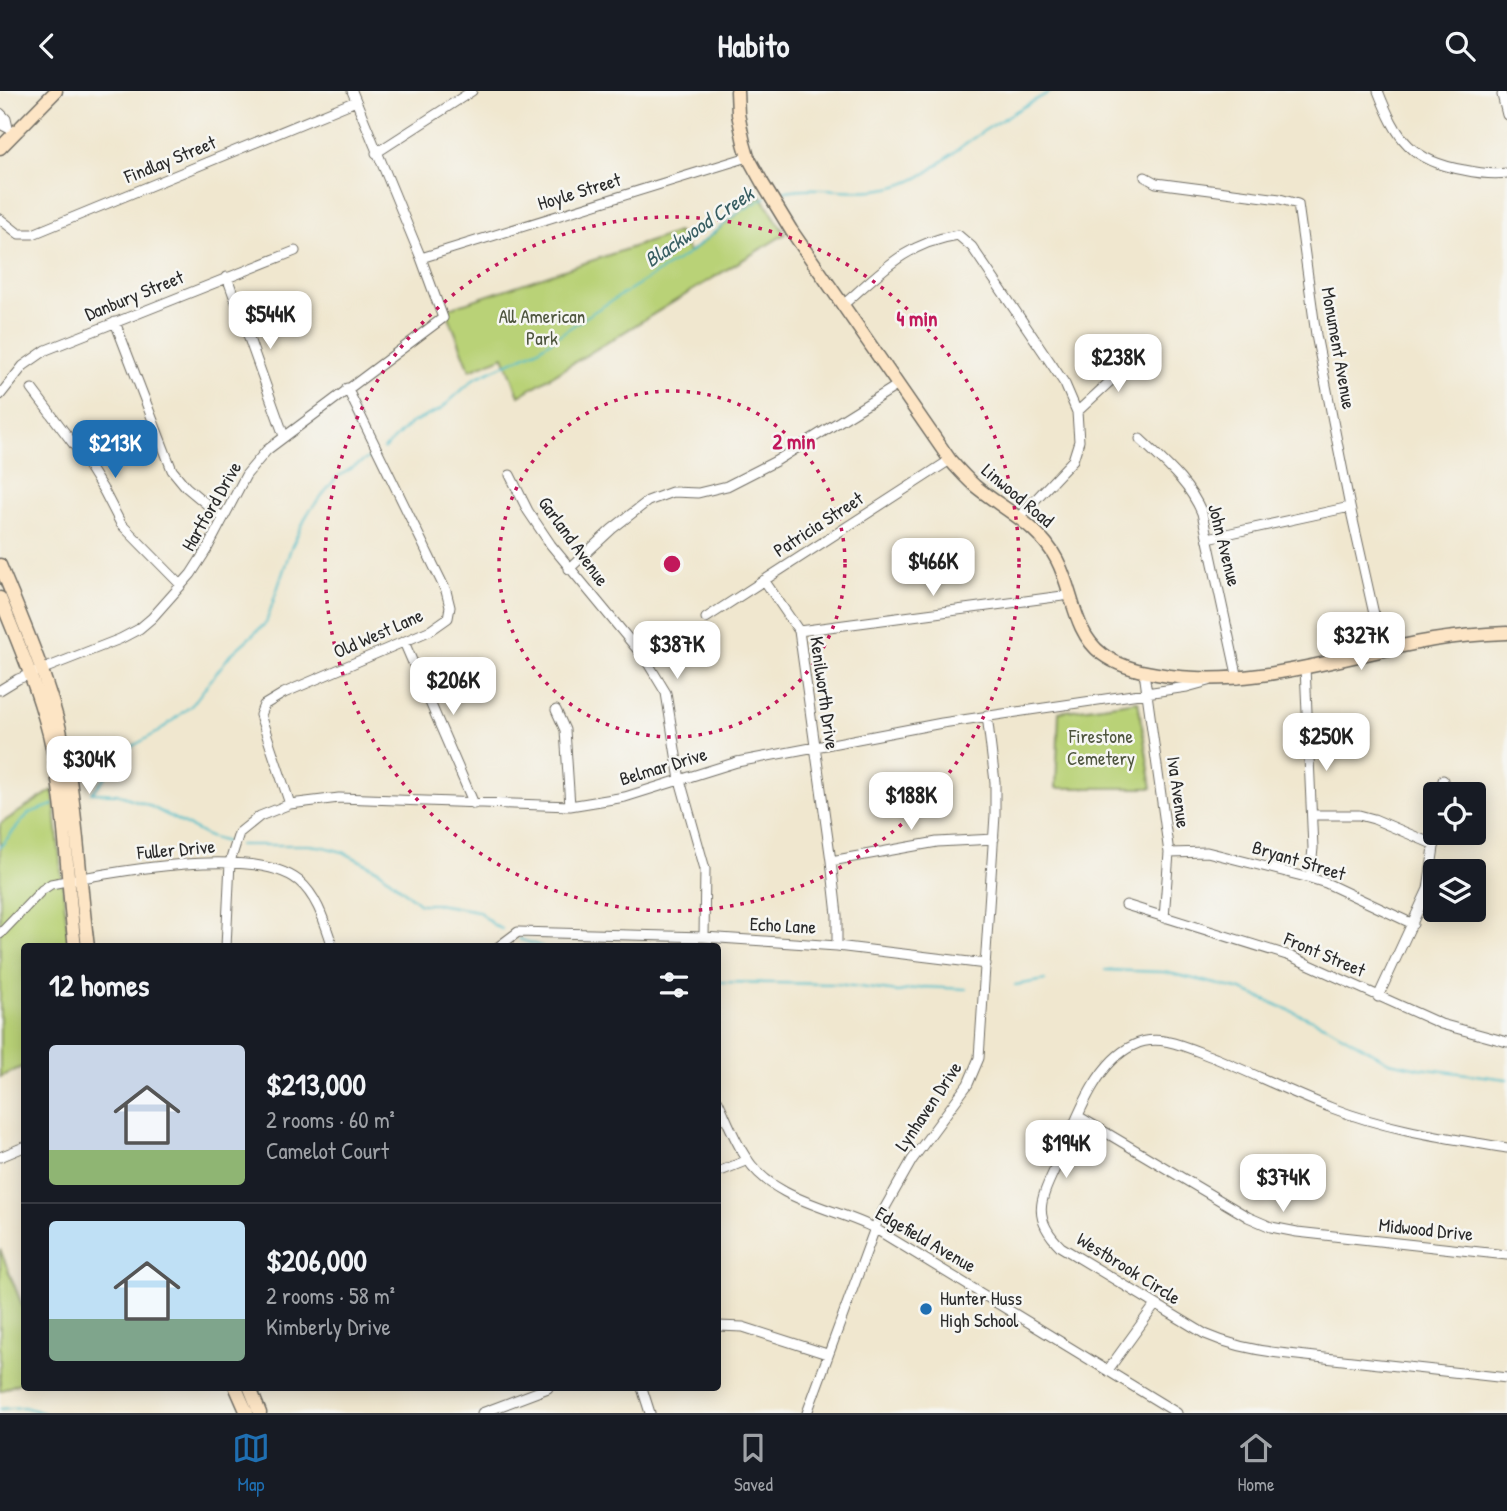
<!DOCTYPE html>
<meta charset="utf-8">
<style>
:root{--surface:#171b24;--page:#242831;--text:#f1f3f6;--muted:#9ea1a6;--line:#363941;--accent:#1f6fb2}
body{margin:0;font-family:"Patrick Hand",sans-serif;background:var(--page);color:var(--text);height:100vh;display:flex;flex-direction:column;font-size:26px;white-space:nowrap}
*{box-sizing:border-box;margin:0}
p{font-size:23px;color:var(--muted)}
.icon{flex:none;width:38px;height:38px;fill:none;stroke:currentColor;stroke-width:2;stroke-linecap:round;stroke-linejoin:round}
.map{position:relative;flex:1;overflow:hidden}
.panel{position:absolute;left:21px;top:852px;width:700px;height:448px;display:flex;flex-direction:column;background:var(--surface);border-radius:7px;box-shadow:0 4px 18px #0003}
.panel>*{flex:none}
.tools{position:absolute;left:1423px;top:691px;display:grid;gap:14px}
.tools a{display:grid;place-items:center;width:63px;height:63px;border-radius:7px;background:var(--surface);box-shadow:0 4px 18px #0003;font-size:35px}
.price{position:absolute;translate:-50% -60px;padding:0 16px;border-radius:14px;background:#fff;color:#222;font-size:23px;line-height:46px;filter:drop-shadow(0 2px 4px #0008)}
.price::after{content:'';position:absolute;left:50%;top:42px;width:21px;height:16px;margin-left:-10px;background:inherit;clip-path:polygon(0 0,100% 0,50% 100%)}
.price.active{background:var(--accent);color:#fff}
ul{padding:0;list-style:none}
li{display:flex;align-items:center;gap:21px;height:175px;padding:0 28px}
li+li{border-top:2px solid var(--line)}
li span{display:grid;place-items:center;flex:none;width:196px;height:140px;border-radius:7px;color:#555}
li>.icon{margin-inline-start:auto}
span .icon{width:84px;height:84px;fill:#fffc;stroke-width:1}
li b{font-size:30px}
h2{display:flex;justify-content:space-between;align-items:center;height:84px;padding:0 28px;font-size:30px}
header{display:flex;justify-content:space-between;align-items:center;height:91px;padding:0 28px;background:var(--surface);font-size:32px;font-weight:700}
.tabs{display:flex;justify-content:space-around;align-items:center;height:98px;border-top:2px solid var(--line);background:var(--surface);font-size:19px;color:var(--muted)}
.tabs a{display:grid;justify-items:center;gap:4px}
.tabs .active{color:var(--accent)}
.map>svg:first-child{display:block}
.green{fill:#b9d277;stroke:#727e51;stroke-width:2}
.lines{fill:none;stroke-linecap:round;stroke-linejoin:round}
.stream{stroke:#50bdc9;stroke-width:2}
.minor-casing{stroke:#706d64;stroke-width:11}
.secondary-casing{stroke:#706d64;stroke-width:15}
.minor{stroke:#fff;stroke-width:9}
.secondary{stroke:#fde5c5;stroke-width:12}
.ring{fill:none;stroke:#c2185b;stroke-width:3.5;stroke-dasharray:3.5 7}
.poi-dot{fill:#1f6fb2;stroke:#f6f6f2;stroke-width:2.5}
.labels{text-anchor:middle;stroke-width:5;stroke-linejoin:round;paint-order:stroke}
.street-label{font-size:19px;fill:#2b2b2b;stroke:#f6f6f2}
.park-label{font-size:19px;fill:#4e553e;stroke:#f6f6f2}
.poi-label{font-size:19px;fill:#2b2b2b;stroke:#f6f6f2;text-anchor:start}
.water-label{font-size:21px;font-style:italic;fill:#385e62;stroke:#f6f6f2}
.centre{fill:#c2185b;stroke:#f6f6f2;stroke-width:3.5}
.ring-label{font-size:21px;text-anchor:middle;font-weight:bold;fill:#c2185b;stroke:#f6f6f2;stroke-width:5;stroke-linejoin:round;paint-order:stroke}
</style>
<header><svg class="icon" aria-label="back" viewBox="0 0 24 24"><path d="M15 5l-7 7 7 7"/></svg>Habito<svg class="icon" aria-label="search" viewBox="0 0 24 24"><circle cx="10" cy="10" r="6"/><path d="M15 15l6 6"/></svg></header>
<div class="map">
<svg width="1507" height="1322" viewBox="0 0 1507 1322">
<rect width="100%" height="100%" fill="#f6f6f2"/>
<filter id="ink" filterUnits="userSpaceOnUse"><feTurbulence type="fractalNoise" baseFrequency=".0143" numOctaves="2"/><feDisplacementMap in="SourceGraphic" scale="14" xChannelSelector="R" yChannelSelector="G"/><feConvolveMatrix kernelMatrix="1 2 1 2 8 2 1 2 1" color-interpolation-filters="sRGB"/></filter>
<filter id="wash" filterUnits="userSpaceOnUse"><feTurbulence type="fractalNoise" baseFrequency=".00686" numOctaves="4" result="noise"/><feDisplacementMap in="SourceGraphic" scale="28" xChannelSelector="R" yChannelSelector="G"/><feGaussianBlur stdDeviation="1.57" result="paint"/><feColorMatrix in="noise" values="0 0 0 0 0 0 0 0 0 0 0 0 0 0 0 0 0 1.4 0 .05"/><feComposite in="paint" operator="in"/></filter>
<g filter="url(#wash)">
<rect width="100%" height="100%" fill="#f0e7cf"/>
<!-- green -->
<path class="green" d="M761 104 785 143 519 305 504 265 470 279 446 218 678 141 689 162Z
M1138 610 1152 697H1056L1059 621Z
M53 699 69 856H24V975L0 986V733Z
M0 1158 24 1219V1290L0 1300Z"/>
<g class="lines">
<!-- stream -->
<path class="stream" d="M775 103C814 90 855 107 897 95 926 88 946 66 969 50 996 31 1024 15 1052 0
M384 358 411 332 440 319 475 287 537 259 595 220 688 163 739 121 766 106
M92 702 121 667 133 655 158 641 192 614 230 564 266 532 291 457 308 422 336 387 373 364
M93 702 117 703 146 713 209 746 230 752
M239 754H309L324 756 343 761 380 780 420 813H437L478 820 495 835 502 838
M0 756 29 722 53 714
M519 848 543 856
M1105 879 1164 881 1242 899 1329 936 1389 971 1419 977 1507 988
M718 891 837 893 898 901 924 896 966 898
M1015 894 1045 889
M0 1318 24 1316 44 1322"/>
</g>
</g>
<g filter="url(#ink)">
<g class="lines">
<!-- minor casing -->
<g class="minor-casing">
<path id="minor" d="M1378 0C1397 48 1411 70 1464 79 1478 82 1492 84 1507 82
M1502 4 1507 24
M0 22 6 28 8 37 0 33
M376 62 472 0
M1145 86 1156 92 1280 108 1298 113 1316 244 1350 416 1382 559
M0 128 19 143H33L356 10
M421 167 748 66
M227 186 284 345
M843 214C881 181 905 152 958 144L972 156 1065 293 1077 321 1079 350 1073 369 1019 426
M115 231 172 379 186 396 222 426
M32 298 81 363 104 400 121 433 181 494
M0 304 23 275 46 259 295 160
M1077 321 1118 283 1134 262
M1140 348C1164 371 1189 391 1202 422L1238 588
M510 384 528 420 551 454 646 569 666 602 680 689 705 778 704 846
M1208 447 1350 416
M569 478 612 438 648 410 672 401 698 402 727 395 776 370 898 294
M764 489 799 540 831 770 837 824V855
M706 527 950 369
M799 540 1070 504
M404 551 474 713
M1305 576 1313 757 1310 787
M1144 581 1169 762 1164 827
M0 599 18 588 120 548 139 538 152 527 191 483 207 458 246 384 267 359 443 227 421 167 352 0
M556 619 565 639 570 715
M1442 704 1443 689
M290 713 260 624 264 614 284 602 431 539 448 527 450 516 446 500 347 297
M1312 724H1359L1374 728 1435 754
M1169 762 1207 761 1310 787 1326 792 1413 833
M831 770 937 751 994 748
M1126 814 1290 865 1441 933 1507 951
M0 843 42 799 51 793C106 782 254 753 299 790 318 806 325 833 333 856
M226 856 230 771 239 742 260 725 290 713 339 707 570 715 625 706 737 671 942 632 1187 596 1209 590
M498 856 518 841 704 846 837 855 986 873
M1378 906 1428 798 1436 742
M718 1010C727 1029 735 1051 747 1068 775 1110 832 1116 874 1137L1177 1322
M1078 1025 1248 1126 1271 1136 1297 1141 1507 1164
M1507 1057C1448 1047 1388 1039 1332 1017 1292 1002 1254 983 1215 967 1190 958 1160 941 1134 954 1094 972 1075 1033 1058 1071 1042 1106 1029 1125 1061 1156L1205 1243C1230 1254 1253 1259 1279 1262L1507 1287
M0 1066 24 1056
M718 1081 748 1069
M718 1235 743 1236 827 1263
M1108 1279 1155 1214
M642 1297 650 1322
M482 1322 548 1297
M807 1322 878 1129 912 1069 968 993 979 967 995 724V691L987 624"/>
</g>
<!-- secondary casing -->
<g class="secondary-casing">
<path id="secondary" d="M737 0 738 23 744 52 748 66 763 93 791 139 950 369C958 378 966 387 975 395 1004 419 1039 434 1057 469 1073 499 1073 541 1102 563 1118 575 1138 580 1157 583 1251 600 1341 565 1433 549 1458 545 1482 543 1507 542
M0 57 56 0
M0 474C27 540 56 605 68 676 78 735 80 796 88 856
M0 507C18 551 37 596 49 643 66 712 66 785 75 856
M236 1297 247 1322
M250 1297 260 1322"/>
</g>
<!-- minor -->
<use href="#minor" class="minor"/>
<!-- secondary -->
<use href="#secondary" class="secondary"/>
</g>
</g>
<!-- distance rings -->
<g class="ring">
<circle cx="672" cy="473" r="173"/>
<circle cx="672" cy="473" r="347"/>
</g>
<!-- markers -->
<circle class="poi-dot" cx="926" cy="1218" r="7"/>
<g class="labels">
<!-- street labels -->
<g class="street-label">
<text transform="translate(170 68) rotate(-22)" y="7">Findlay Street</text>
<text transform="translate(579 100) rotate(-17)" y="7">Hoyle Street</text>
<text transform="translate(134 204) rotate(-22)" y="7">Danbury Street</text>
<text transform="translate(1339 257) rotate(80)" y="7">Monument Avenue</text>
<text transform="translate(1018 404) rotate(40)" y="7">Linwood Road</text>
<text transform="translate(211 415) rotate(-60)" y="7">Hartford Drive</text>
<text transform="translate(818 433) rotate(-33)" y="7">Patricia Street</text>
<text transform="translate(574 450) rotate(54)" y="7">Garland Avenue</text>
<text transform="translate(1225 454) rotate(76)" y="7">John Avenue</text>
<text transform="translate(378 542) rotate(-24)" y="7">Old West Lane</text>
<text transform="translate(825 602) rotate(82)" y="7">Kenilworth Drive</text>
<text transform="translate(663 675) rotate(-17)" y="7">Belmar Drive</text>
<text transform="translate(1179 701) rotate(82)" y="7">Iva Avenue</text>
<text transform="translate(176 758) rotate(-5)" y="7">Fuller Drive</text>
<text transform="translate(1299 769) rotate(17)" y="7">Bryant Street</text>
<text transform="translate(783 834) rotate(3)" y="7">Echo Lane</text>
<text transform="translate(1325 863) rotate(23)" y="7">Front Street</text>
<text transform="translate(928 1015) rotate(-56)" y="7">Lynhaven Drive</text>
<text transform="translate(1426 1138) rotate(6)" y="7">Midwood Drive</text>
<text transform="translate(926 1148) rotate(30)" y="7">Edgefield Avenue</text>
<text transform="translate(1129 1177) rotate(32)" y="7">Westbrook Circle</text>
</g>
<!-- park labels -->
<g class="park-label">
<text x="542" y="232">All American<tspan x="542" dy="22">Park</tspan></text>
<text x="1101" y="652">Firestone<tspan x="1101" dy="22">Cemetery</tspan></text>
</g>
<!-- poi labels -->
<g class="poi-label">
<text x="940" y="1214">Hunter Huss<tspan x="940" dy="22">High School</tspan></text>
</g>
<!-- water labels -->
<g class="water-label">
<text transform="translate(699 136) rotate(-34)" y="7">Blackwood Creek</text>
</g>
</g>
<circle cx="672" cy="473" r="10" class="centre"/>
<g class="ring-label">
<text x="917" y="235">4 min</text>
<text x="794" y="358">2 min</text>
</g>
</svg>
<div class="tools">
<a><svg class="icon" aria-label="locate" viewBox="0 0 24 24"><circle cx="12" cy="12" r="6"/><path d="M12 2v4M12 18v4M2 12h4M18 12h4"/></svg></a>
<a><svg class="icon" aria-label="layers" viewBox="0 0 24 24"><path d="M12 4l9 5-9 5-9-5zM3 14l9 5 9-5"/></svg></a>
</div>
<b class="price" style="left:270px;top:260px">$544K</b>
<b class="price" style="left:1118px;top:303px">$238K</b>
<b class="price active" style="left:115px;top:389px">$213K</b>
<b class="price" style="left:933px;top:507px">$466K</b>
<b class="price" style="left:1361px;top:581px">$327K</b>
<b class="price" style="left:677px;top:590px">$387K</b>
<b class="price" style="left:453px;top:626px">$206K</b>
<b class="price" style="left:1326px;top:682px">$250K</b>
<b class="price" style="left:89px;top:705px">$304K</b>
<b class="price" style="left:911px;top:741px">$188K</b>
<b class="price" style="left:1066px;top:1089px">$194K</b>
<b class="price" style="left:1283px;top:1123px">$374K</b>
<section class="panel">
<h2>12 homes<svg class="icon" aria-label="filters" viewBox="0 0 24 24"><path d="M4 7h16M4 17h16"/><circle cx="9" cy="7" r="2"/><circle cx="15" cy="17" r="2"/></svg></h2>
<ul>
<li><span style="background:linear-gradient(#c9d6e8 75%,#8fb573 0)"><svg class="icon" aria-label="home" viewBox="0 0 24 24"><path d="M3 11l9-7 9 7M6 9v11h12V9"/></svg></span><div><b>$213,000</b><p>2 rooms · 60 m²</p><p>Camelot Court</p></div></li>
<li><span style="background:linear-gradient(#bfe0f5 70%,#7fa58c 0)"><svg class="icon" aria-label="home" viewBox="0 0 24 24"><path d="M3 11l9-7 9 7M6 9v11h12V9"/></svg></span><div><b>$206,000</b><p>2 rooms · 58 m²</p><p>Kimberly Drive</p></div></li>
</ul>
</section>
</div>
<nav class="tabs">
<a class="active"><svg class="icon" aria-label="map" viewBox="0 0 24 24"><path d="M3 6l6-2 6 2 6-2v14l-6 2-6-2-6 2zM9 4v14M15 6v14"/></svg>Map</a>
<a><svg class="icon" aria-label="saved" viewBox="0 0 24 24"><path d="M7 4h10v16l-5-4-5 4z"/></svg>Saved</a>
<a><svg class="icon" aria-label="home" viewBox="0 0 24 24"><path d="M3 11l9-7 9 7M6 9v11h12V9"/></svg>Home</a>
</nav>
